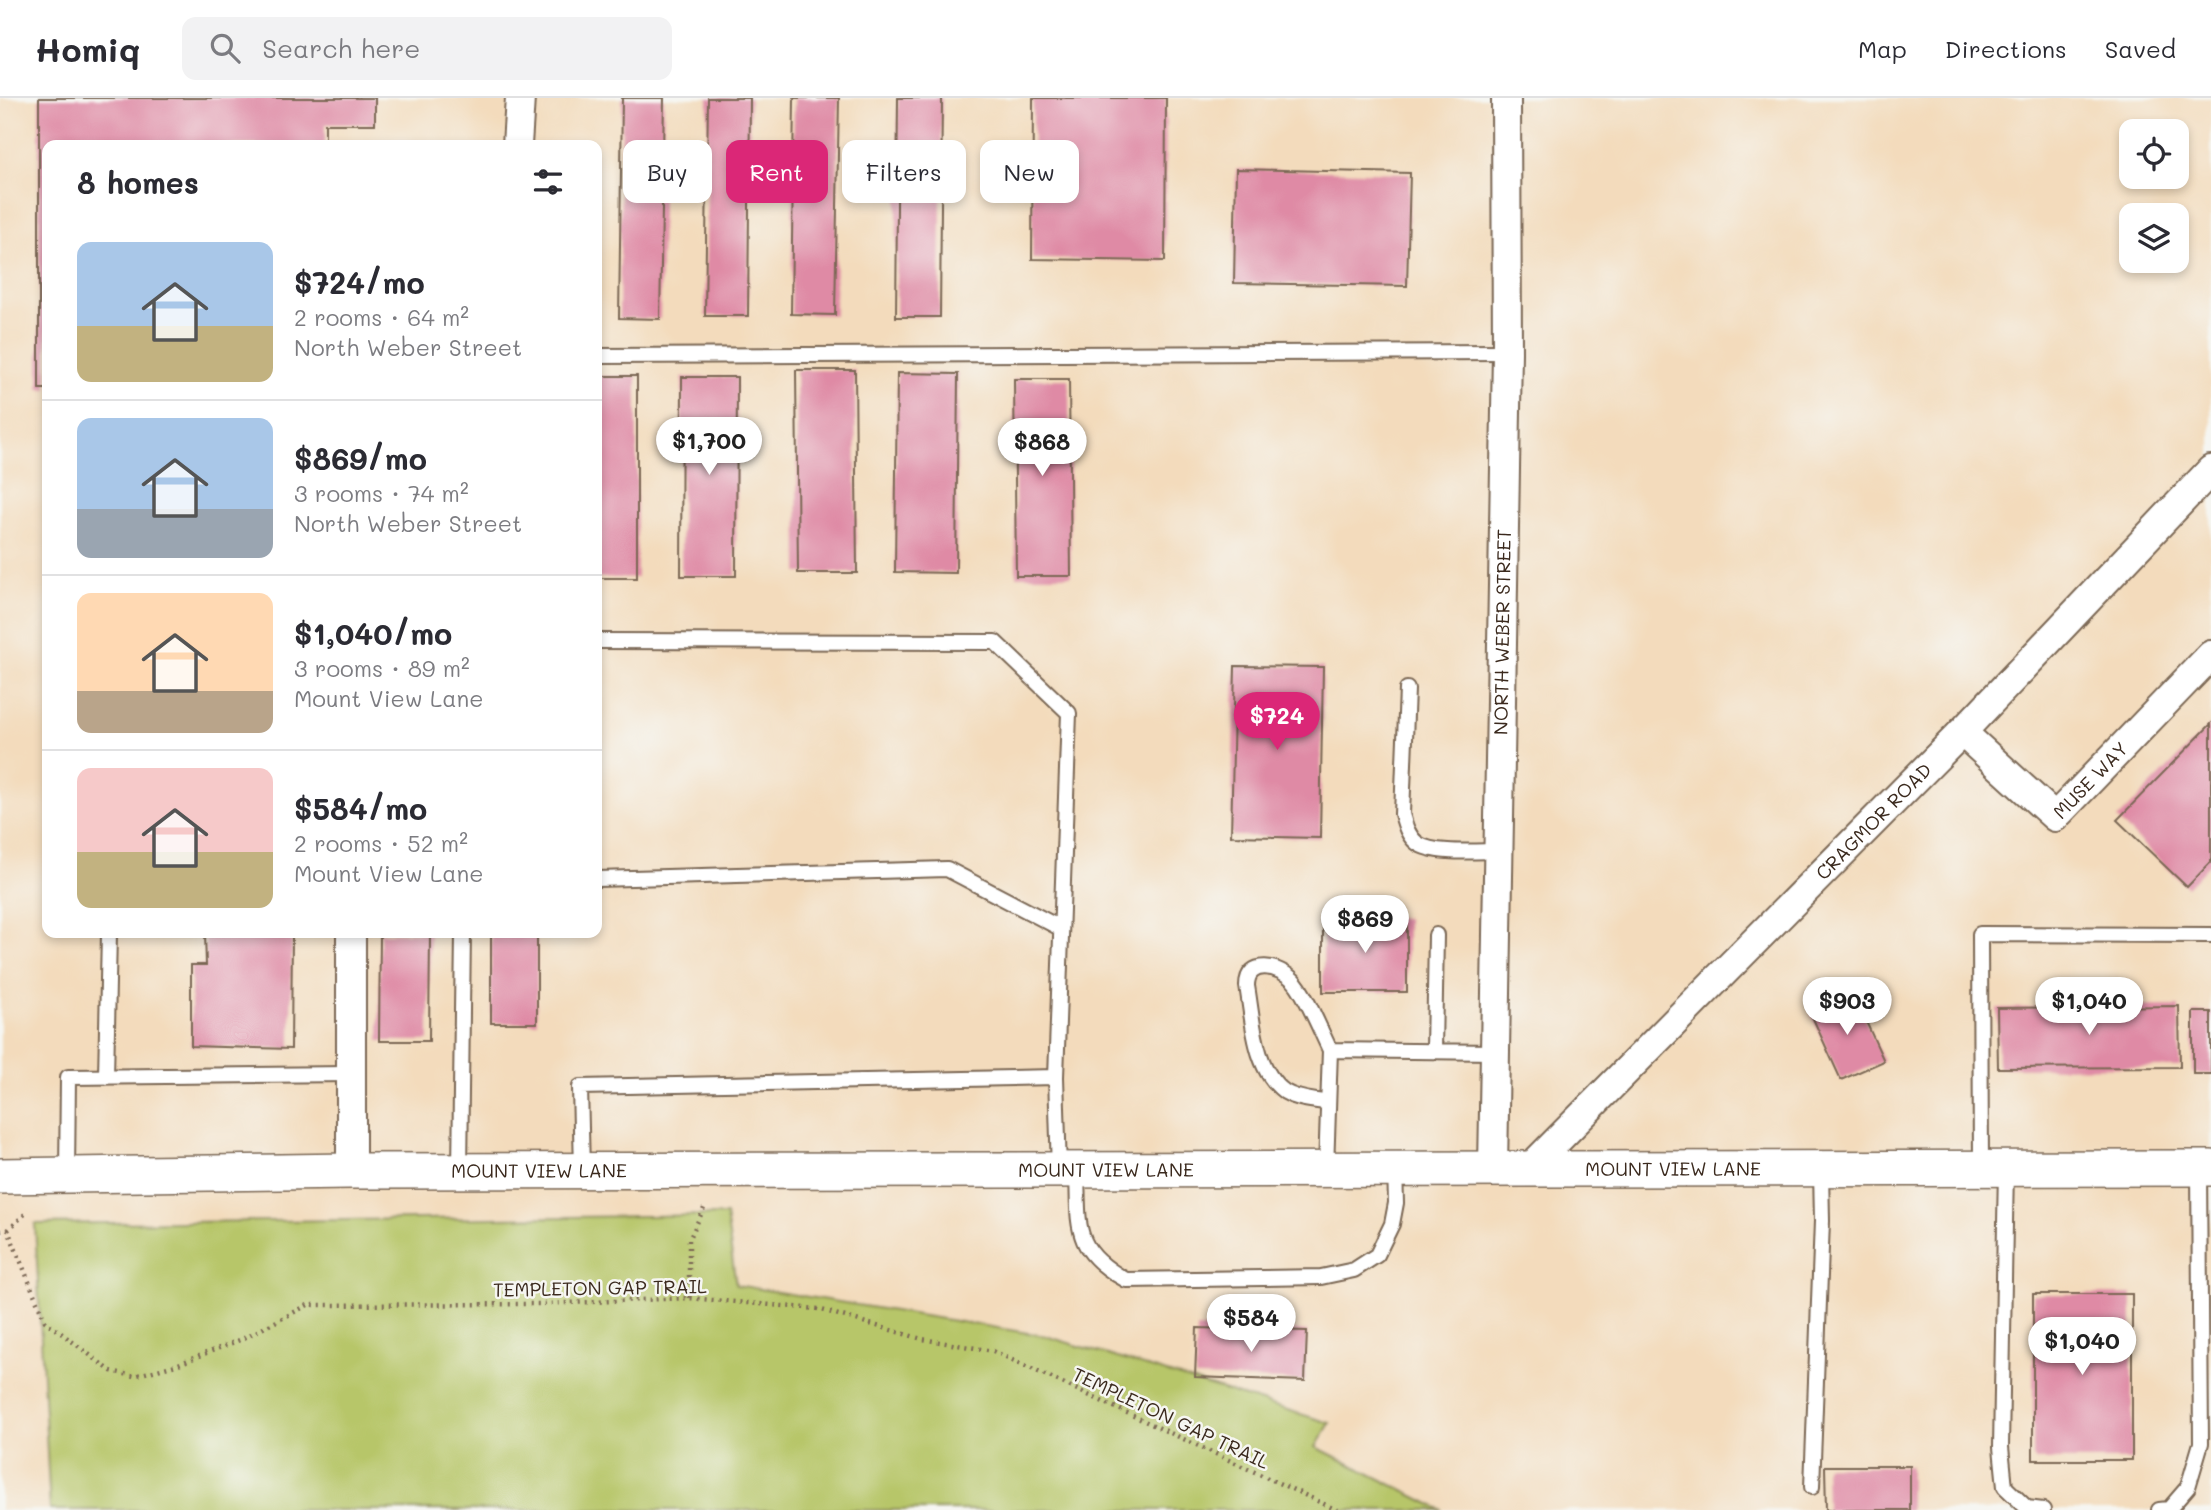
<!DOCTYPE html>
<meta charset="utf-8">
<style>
:root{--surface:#fff;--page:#f2f2f3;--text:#2b2b33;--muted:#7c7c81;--line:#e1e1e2;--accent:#db2777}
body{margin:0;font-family:Mali,sans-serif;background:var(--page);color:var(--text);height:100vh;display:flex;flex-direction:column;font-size:26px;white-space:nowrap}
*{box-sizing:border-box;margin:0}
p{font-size:23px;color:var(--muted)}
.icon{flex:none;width:38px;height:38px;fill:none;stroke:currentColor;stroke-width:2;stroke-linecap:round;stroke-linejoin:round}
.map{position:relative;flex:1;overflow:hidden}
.sheet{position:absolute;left:42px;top:42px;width:560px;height:798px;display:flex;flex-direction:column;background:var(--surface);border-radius:14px;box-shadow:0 4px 10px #0003}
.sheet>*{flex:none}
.top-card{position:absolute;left:623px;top:42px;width:665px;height:63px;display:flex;gap:14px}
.controls{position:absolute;left:2119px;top:21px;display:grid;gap:14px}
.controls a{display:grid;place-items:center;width:70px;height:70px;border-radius:14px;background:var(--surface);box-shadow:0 4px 10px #0003;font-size:35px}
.price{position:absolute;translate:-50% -60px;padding:0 16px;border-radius:24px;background:#fff;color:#222;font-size:23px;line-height:46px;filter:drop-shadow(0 2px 4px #0008)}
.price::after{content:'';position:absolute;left:50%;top:42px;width:21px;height:16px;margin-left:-10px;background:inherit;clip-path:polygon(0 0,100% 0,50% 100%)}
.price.current{background:var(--accent);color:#fff}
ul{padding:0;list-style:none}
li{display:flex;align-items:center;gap:21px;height:175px;padding:0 35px}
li+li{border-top:2px solid var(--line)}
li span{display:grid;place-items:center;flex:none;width:196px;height:140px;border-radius:14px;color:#555}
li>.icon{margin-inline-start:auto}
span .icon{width:84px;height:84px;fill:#fffc;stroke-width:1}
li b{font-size:30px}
h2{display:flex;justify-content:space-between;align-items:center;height:84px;padding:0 35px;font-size:30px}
.chip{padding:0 24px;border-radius:14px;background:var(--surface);box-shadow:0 4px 10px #0003;font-size:24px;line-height:63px}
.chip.current{background:var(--accent);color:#fff}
header{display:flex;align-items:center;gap:42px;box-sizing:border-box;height:98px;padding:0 35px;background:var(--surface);border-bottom:2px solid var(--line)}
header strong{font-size:33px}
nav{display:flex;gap:38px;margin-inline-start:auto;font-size:24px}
.search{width:490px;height:63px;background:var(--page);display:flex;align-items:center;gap:18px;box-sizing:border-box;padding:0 24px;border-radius:14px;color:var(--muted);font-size:26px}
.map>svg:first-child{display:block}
.green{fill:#b7c669;stroke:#797844;stroke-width:2}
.building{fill:#df8aa5}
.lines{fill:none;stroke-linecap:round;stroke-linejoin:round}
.service-casing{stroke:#7b6855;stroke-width:18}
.minor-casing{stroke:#7b6855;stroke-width:32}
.tertiary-casing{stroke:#7b6855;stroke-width:38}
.path{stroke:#7b6855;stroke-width:4.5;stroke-dasharray:2 5;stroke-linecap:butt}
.service{stroke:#fff;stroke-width:14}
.minor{stroke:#fff;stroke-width:28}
.tertiary{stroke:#fff;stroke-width:35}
.labels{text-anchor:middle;stroke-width:5;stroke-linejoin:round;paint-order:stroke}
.street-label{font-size:19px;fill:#3b2a1e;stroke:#f6f6f2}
</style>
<header>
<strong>Homiq</strong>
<div class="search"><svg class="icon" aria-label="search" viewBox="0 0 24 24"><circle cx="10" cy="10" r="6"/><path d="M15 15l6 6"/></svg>Search here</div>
<nav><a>Map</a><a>Directions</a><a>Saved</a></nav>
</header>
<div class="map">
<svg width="2211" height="1412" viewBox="0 0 2211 1412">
<rect width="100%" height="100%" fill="#f6f6f2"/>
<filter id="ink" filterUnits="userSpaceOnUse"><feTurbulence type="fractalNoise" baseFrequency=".0143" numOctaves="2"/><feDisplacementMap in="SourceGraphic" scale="14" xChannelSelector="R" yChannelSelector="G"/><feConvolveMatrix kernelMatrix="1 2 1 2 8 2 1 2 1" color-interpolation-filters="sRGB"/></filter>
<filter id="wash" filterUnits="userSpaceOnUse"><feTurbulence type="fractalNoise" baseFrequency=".00686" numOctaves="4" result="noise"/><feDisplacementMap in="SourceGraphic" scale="28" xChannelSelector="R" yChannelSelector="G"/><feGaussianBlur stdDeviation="1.57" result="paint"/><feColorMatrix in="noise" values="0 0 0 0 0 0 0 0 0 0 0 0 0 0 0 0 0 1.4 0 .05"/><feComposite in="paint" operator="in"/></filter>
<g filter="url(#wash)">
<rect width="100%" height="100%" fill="#f3dbbc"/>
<!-- green -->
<path class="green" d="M726 1117 736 1187 1046 1238 1330 1325 1316 1349 1442 1412H50L35 1126Z"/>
<g id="blocks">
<!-- building -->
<path class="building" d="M39 0H375V26H325V47H47V291H39Z
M622 0H664L660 221 619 220Z
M708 0H750L748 218H705Z
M794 0H839L835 217 791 216Z
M898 0H942L940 219H896Z
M1033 0H1166L1165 163 1032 161Z
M1236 71 1410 75 1407 188 1234 185Z
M796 272H855L857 475H798Z
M897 275 958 276 956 475 895 474Z
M597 278H637V480H597Z
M682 279H737L736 478H681Z
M1014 281H1069L1071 478H1016Z
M1235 568 1323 569 1320 740 1231 738Z
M2211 626V764L2187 789 2117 722Z
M1323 820H1407V894H1323Z
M205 835H292L291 951 191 948V867H206Z
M380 835H430L429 943H379Z
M491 835H537V925H491Z
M1853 895 1884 963 1841 982 1810 914Z
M2179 908 2180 969 1998 970 1997 910Z
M2193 914H2211V976H2193Z
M2033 1196H2132V1362H2033Z
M1197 1230 1307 1233 1305 1283 1195 1279Z
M1825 1368H1910V1412H1826Z"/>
</g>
</g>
<g filter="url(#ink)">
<use href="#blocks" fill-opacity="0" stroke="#7b6855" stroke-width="2"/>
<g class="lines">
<!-- service casing -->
<g class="service-casing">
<path id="service" d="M597 258 1507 254
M597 543 995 544 1069 615 1056 979 1059 1072
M1407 591 1402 716C1405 727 1408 738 1417 745 1433 757 1478 753 1499 753
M597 781 947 771 1060 830
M1434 953 1436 837
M106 979 109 835
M1328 1005C1314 1002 1298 1002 1285 994 1254 972 1253 922 1247 888 1247 860 1280 868 1293 882 1304 892 1322 936 1330 952
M1981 1069 1980 836 2211 837
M2006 1070 2001 1349 2005 1389 2027 1410 2043 1412
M1326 1071 1330 952 1495 954
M460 1072 463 835
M582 1072 580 989 1056 979
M1077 1073C1079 1129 1072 1152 1126 1182L1321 1179 1354 1172 1377 1157 1392 1126 1396 1105 1395 1070
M67 1077 68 979 351 976
M1812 1389 1822 1123 1821 1072
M2159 1412 2169 1411 2188 1389 2201 1345 2199 1070"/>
</g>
<!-- minor casing -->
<g class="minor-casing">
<g id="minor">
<path d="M517 47 520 0"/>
<path id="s1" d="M1962 634 2055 719 2211 557"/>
<path d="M351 835V1073"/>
<path id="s2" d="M1493 1070 1507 254 1506 0"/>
<path id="s3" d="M1530 1070 1962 634 2211 372"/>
</g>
</g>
<!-- tertiary casing -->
<g class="tertiary-casing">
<g id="tertiary">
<path id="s4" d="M0 1078 351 1073 2211 1070"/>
</g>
</g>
<!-- path -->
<path class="path" d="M8 1132 27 1114
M0 1133 8 1132 45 1223 111 1273 134 1278 176 1267 242 1241 308 1207 542 1206 689 1200 818 1211 922 1241 993 1253 1337 1412
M689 1200V1142L706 1106"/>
<!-- service -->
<use href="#service" class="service"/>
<!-- minor -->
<use href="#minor" class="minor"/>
<!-- tertiary -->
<use href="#tertiary" class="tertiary"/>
</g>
</g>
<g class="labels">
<!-- street labels -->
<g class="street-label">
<text dy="7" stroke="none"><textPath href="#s2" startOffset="536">NORTH WEBER STREET</textPath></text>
<text dy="7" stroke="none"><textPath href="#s1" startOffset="177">MUSE WAY</textPath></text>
<text dy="7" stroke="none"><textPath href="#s3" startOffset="488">CRAGMOR ROAD</textPath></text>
<text dy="7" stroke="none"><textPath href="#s4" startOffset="1673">MOUNT VIEW LANE</textPath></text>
<text dy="7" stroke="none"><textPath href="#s4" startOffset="1106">MOUNT VIEW LANE</textPath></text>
<text dy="7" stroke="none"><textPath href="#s4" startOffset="539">MOUNT VIEW LANE</textPath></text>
<text transform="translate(600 1190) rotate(-1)" y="7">TEMPLETON GAP TRAIL</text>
<text transform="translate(1171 1320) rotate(25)" y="7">TEMPLETON GAP TRAIL</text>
</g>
</g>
</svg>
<div class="controls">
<a><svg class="icon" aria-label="locate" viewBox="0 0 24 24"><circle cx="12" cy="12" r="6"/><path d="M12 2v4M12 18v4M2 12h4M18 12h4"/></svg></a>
<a><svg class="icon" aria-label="layers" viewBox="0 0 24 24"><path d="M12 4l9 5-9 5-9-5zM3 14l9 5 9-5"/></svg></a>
</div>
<b class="price" style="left:709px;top:379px">$1,700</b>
<b class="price" style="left:1042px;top:380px">$868</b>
<b class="price current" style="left:1277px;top:654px">$724</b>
<b class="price" style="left:1365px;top:857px">$869</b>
<b class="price" style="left:1847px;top:939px">$903</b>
<b class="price" style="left:2089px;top:939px">$1,040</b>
<b class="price" style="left:1251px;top:1256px">$584</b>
<b class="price" style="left:2082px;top:1279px">$1,040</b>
<div class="top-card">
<a class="chip">Buy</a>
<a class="chip current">Rent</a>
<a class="chip">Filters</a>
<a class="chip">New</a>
</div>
<section class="sheet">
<h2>8 homes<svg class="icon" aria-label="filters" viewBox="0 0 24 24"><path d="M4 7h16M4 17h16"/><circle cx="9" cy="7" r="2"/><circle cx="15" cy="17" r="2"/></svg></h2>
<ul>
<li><span style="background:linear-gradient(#a9c7e8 60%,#c2b280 0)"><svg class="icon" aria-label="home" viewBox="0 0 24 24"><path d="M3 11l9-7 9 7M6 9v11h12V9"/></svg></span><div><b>$724/mo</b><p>2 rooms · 64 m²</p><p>North Weber Street</p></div></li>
<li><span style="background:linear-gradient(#a9c7e8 65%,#9aa5b1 0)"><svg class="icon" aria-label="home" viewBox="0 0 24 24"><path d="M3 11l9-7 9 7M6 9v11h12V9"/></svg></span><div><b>$869/mo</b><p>3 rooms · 74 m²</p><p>North Weber Street</p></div></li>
<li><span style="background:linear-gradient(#ffd9b3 70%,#b9a48a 0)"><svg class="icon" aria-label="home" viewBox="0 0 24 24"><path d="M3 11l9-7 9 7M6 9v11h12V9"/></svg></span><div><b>$1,040/mo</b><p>3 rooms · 89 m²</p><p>Mount View Lane</p></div></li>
<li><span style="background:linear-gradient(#f6c9c9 60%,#c2b280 0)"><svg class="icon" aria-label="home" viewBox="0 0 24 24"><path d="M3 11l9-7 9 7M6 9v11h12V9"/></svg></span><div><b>$584/mo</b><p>2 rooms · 52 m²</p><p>Mount View Lane</p></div></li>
</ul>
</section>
</div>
